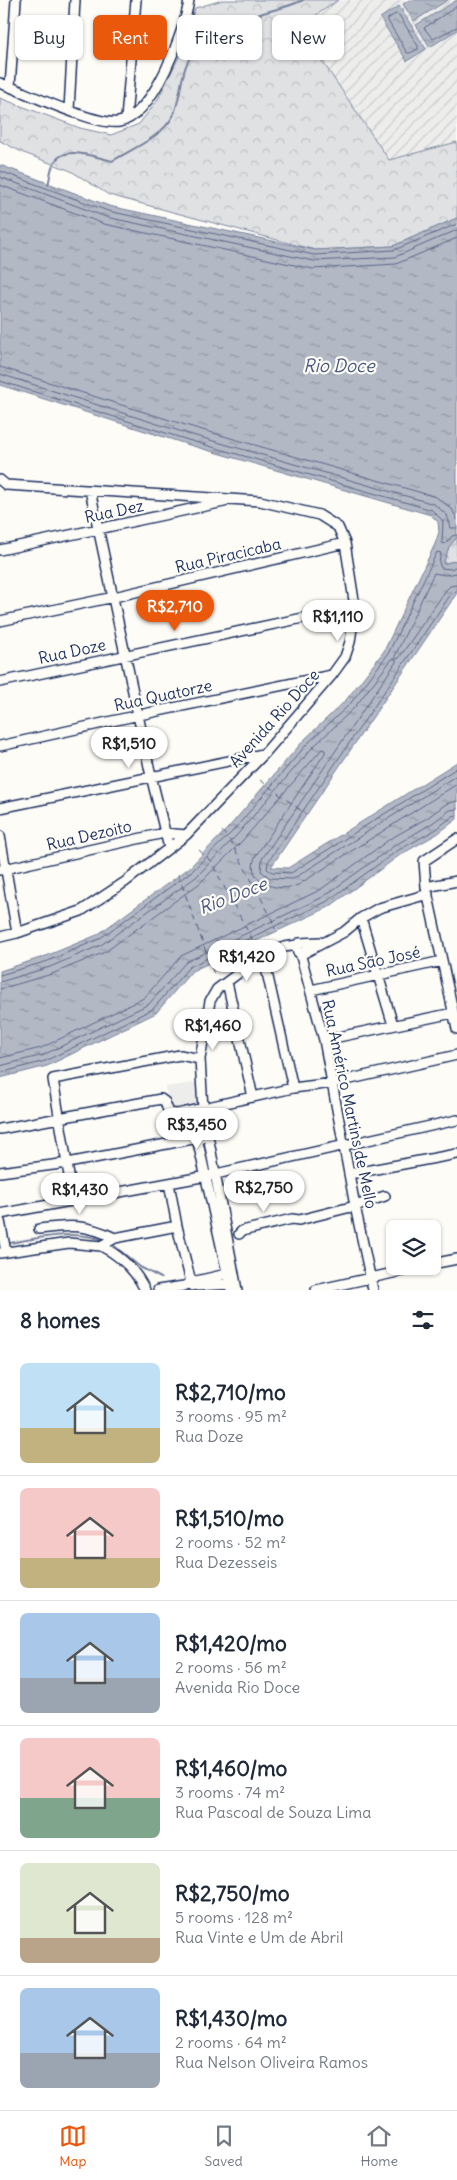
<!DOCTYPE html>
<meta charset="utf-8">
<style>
:root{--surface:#fff;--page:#f2f2f3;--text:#1f2937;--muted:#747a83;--line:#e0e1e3;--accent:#ea580c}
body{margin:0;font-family:Delius,sans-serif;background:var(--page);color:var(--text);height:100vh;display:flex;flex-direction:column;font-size:19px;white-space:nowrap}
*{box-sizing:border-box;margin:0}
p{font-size:16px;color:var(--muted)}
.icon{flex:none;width:28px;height:28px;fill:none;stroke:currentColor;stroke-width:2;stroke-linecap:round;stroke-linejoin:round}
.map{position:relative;height:1290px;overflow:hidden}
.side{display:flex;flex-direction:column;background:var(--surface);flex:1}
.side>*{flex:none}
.hud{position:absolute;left:15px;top:15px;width:428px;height:45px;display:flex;gap:10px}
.fabs{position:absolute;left:386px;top:1220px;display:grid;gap:10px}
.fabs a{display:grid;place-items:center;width:55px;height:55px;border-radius:8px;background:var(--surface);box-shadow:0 1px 4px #0004;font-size:25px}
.price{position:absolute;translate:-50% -42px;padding:0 11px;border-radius:18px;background:#fff;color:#222;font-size:16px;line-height:32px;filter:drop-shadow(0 1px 2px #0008)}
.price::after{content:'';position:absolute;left:50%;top:30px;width:15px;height:11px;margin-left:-8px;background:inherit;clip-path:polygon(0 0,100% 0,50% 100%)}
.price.current{background:var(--accent);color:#fff}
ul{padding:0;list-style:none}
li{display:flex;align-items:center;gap:15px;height:125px;padding:0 20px}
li+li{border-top:1px solid var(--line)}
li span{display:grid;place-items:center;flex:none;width:140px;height:100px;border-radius:8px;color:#555}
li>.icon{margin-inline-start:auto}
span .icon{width:60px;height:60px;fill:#fffc;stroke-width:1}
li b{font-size:21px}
h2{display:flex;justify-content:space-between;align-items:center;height:60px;padding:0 20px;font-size:21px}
.chip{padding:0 18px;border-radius:8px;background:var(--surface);box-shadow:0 1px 4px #0004;font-size:18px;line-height:45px}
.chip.current{background:var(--accent);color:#fff}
.tab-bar{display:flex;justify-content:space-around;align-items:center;height:70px;border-top:1px solid var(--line);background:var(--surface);font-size:14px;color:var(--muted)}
.tab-bar a{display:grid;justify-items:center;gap:2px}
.tab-bar .current{color:var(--accent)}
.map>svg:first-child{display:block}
.built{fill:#edeeec}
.industrial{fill:url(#industrial-furrows)}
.forest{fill:url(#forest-crowns);stroke:#7e88a0}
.park{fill:url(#park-tufts);stroke:#7e88a0}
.water{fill:url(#water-ripples);stroke:#76819c}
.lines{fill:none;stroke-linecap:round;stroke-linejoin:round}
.shore{stroke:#586687;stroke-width:1}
.stream{stroke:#76819c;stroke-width:2}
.ferry{stroke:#49587d;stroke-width:1;stroke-dasharray:6 5;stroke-linecap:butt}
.minor-casing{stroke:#1b2f5e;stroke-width:12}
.minor{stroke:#fdfcf7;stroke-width:9}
.labels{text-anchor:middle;stroke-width:4.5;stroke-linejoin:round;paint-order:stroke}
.street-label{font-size:16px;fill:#1b2f5e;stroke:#fdfcf7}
.water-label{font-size:18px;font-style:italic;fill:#49587d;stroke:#fdfcf7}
</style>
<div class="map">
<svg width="457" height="1290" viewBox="0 0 457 1290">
<defs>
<pattern id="industrial-furrows" width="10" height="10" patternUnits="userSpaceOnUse" patternTransform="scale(1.25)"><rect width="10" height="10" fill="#edeeec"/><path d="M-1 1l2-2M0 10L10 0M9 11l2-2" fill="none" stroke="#cbcccd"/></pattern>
<pattern id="forest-crowns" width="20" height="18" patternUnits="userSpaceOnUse" patternTransform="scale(1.25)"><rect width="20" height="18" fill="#e0e1e3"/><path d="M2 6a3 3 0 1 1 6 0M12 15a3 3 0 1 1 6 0" fill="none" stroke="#c0c1c5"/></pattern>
<pattern id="park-tufts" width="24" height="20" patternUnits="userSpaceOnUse" patternTransform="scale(1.25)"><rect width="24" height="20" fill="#e0e1e3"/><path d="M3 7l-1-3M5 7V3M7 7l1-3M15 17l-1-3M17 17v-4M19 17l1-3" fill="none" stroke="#c0c1c5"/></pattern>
<pattern id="water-ripples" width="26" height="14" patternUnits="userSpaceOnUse" patternTransform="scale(1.25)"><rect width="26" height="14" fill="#b3b8c5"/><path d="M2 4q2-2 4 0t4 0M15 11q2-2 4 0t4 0" fill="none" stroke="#9196a3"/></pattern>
</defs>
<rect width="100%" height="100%" fill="#fdfcf7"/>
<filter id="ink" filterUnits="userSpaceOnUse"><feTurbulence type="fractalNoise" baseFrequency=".02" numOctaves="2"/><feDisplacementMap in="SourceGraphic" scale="10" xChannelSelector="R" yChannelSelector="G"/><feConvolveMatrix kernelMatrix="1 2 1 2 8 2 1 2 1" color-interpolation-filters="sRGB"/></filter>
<g filter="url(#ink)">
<!-- built -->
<path class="built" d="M200 1082 202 1107 171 1111 165 1087Z"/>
<!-- industrial -->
<path class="industrial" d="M338 0H457V142L389 160 298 27Z"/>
<!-- forest -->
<path class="forest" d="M223 0H338L299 27 389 160 457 142V218L393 246 315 250 109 195 71 171 24 153 0 141V98L80 128 111 135 139 124 157 101 180 55 195 8Z
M457 537V560L443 564 449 547Z"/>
<!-- park -->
<path class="park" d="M202 1112 206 1134 185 1138 181 1117Z"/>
<!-- water -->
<path class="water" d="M409 0H448L414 21 403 4Z
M457 0V30L430 47 416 25Z
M399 6 426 49 407 61 380 18Z
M0 165 109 206 315 250 393 246 457 218V537L449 547 443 564 457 560V593L271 867 288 868 457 762V819L437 834 400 855 329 907 192 971 156 1013 47 1066 0 1078V971L46 956 97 935 189 868 228 828 304 740 346 700 384 651 435 544 439 532 438 522 431 515 186 444 0 385Z"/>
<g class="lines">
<!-- shore -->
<path class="shore" d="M457 6 424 28 433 39 457 27
M396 14 399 15 418 46V49L410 53H407L388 21V19Z
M0 171 108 211 314 255 394 250 457 224
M0 177 106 217 314 261 395 257 457 230
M0 185 104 224 313 269 396 264 457 238
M0 367 192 427 436 497 452 509 457 519
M0 374 189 434 434 504 447 515 451 528H457
M0 381 188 440 432 510 443 521 442 543 445 544 452 536 457 535
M457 585 450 586 446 590 399 658 396 659V662L262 859 261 871 270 878 293 879 457 775
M457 591 451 594 268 862 267 869 272 872 291 873 457 768
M0 975 48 961 99 939 192 871 232 832 307 744 350 704 388 654 437 552 441 553 439 563 441 568 451 569 457 566
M0 982 50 967 101 945 196 877 236 836 312 748 354 708 392 659H395V656L434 573 445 575 457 573
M0 989 52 974 105 952 200 883 242 841 322 749 325 750V753L255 857C245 883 278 893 298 885L457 784
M0 1058 41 1048 144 998 181 956 320 890 390 839 427 818 446 804 457 801
M0 1066 43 1055 149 1004 186 962 323 897 394 846 431 824 450 810 457 809
M0 1073 45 1061 153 1009 189 967 326 902 397 851 435 830 453 816 457 815"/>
<!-- stream -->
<path class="stream" d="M48 185C50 179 50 171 53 165 62 143 95 157 112 161 132 149 162 137 173 116 182 97 180 66 194 53 202 45 249 18 260 14 275 9 289 7 303 0
M9 1243C39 1238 75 1229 105 1241
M112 1244 140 1267 161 1278"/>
<!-- ferry -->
<path class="ferry" d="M260 780 306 814
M222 831 231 842 271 917 275 929
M199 850 210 860 253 941
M178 874 214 974"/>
<!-- minor casing -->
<g class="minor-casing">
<path id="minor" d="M0 83C25 92 96 126 119 122 154 116 185 30 189 0
M10 87 16 0
M69 110 75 0
M126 119 136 0
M0 480 6 485 260 501 319 515 338 527 345 543 355 607 350 642 345 657 332 675 264 754 186 835 125 882 81 911 17 933 0 937
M90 490 151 776 169 848
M0 550 224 502
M0 621 114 597 345 543
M0 682 355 607
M0 746 139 715 332 675
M0 808 263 754
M0 836 17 933
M457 839 424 861 426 887 457 1029
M0 870 164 833 186 835
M426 887 457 881
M361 918 393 1025
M305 944 307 947 306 951 302 953 298 952 296 946 299 943 320 942
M300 953 324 1040 355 1206 373 1290
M304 953 344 932 361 918 379 908 428 894
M263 955 293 1088
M227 982 253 1097
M311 990 442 961
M324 1040 453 1013
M177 1114 183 1140
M0 1129 161 1099 165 1102 169 1113 177 1114 293 1088 333 1083 457 1055
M197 1138 231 1290
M0 1172 68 1163 208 1136
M349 1174 457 1154
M169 1183 177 1226 192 1286
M73 1200 53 1079 180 1055 200 1059
M0 1214 207 1176 457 1120
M0 1221 6 1252
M39 1229C70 1225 86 1224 115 1238
M239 1234 242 1231 292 1219 299 1220 355 1206 385 1196
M101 1246C121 1256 135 1269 145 1290
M0 1253 69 1243 101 1246 115 1238 177 1226
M432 1264 457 1259
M197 1286 230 1284
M158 1290 184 1286 192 1282 231 1273
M237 1290 203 1109 200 1059 210 1001 217 989 263 955 284 947 297 945
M316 1290 425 1266"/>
</g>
<!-- minor -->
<use href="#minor" class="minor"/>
</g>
</g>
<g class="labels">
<!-- street labels -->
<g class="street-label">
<text transform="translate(114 511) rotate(-12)" y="6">Rua Dez</text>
<text transform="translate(228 555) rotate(-13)" y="6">Rua Piracicaba</text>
<text transform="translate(72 651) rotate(-12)" y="6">Rua Doze</text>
<text transform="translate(163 695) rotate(-12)" y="6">Rua Quatorze</text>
<text transform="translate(274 718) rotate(-48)" y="6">Avenida Rio Doce</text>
<text transform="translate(89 835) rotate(-13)" y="6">Rua Dezoito</text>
<text transform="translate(373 961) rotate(-12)" y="6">Rua São José</text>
<text transform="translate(350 1104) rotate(78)" y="6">Rua Américo Martins de Mello</text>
</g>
<!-- water labels -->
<g class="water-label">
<text x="339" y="372">Rio Doce</text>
<text transform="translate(233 896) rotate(-21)" y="6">Rio Doce</text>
</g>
</g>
</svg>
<div class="fabs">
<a><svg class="icon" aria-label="layers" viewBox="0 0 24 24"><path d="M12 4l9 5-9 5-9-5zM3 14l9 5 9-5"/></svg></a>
</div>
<b class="price current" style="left:175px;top:632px">R$2,710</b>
<b class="price" style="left:338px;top:642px">R$1,110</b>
<b class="price" style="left:129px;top:769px">R$1,510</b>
<b class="price" style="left:247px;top:982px">R$1,420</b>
<b class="price" style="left:213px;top:1051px">R$1,460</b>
<b class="price" style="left:197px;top:1150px">R$3,450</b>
<b class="price" style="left:264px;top:1213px">R$2,750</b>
<b class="price" style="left:80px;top:1215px">R$1,430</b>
<div class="hud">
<a class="chip">Buy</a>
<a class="chip current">Rent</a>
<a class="chip">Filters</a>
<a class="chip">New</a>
</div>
</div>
<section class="side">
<h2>8 homes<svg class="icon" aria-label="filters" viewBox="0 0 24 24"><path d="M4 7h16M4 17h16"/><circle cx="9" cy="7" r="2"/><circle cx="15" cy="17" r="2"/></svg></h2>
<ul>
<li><span style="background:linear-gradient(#bfe0f5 65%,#c2b280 0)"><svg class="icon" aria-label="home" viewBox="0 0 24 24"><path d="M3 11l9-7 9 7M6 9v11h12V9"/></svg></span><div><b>R$2,710/mo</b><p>3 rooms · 95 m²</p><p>Rua Doze</p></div></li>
<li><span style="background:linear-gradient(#f6c9c9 70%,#c2b280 0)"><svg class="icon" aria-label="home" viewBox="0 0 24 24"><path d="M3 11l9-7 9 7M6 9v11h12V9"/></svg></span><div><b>R$1,510/mo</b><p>2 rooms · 52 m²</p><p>Rua Dezesseis</p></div></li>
<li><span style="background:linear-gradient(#a9c7e8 65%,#9aa5b1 0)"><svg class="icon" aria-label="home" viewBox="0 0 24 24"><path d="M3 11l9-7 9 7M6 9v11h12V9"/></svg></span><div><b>R$1,420/mo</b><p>2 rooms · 56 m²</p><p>Avenida Rio Doce</p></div></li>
<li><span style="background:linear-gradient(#f6c9c9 60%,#7fa58c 0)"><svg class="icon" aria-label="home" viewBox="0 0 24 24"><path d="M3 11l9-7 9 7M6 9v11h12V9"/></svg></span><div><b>R$1,460/mo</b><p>3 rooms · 74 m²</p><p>Rua Pascoal de Souza Lima</p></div></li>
<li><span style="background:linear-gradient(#dfe7d0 75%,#b9a48a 0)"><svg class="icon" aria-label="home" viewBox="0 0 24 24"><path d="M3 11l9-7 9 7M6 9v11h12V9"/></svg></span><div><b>R$2,750/mo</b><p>5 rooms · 128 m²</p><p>Rua Vinte e Um de Abril</p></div></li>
<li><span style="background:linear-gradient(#a9c7e8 65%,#9aa5b1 0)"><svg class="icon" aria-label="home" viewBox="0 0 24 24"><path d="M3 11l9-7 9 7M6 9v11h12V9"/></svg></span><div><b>R$1,430/mo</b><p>2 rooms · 64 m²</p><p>Rua Nelson Oliveira Ramos</p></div></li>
</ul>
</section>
<nav class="tab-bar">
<a class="current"><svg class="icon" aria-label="map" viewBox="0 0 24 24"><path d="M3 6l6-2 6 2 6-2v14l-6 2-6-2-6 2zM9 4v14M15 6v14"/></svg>Map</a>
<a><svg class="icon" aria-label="saved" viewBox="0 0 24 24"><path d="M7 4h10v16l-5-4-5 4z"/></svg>Saved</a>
<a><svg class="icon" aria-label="home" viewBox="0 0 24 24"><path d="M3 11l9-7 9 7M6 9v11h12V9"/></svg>Home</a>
</nav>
